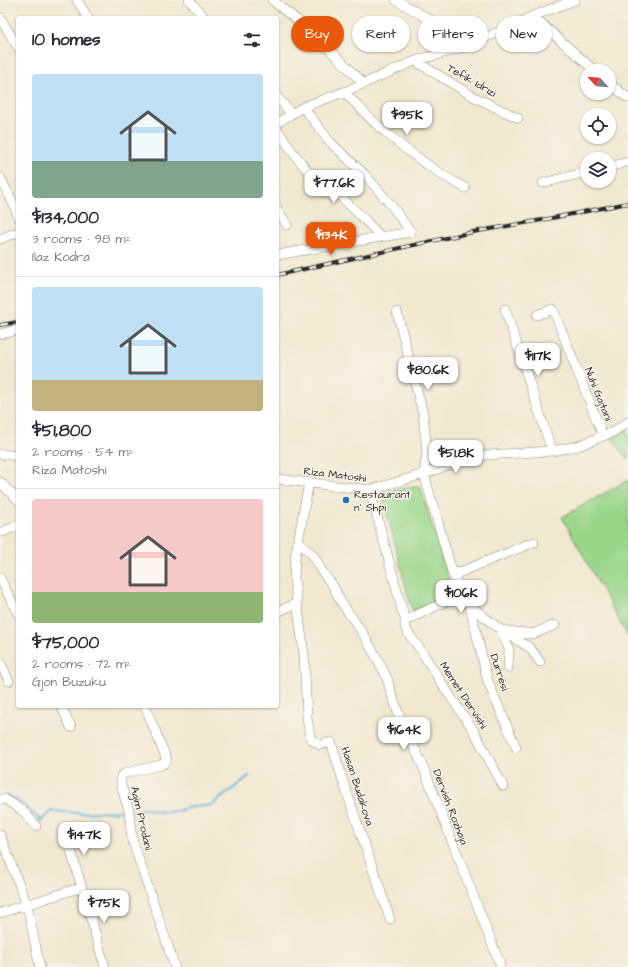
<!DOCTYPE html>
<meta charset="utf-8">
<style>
:root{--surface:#fff;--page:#f7f7f7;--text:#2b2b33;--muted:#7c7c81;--line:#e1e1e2;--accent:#ea580c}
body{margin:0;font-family:"Architects Daughter",sans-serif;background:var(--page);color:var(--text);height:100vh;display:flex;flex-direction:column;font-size:15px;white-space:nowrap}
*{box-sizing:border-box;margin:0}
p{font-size:13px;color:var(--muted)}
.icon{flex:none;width:22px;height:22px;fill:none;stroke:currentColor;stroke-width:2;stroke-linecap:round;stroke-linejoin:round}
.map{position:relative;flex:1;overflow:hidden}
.panel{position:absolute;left:16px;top:16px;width:263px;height:692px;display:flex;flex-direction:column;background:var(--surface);border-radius:4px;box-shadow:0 1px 3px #0004}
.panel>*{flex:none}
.top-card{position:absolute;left:291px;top:16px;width:277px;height:36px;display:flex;gap:8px}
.needle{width:26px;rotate:296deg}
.fabs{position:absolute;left:580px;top:64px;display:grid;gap:8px}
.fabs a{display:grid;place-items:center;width:36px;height:36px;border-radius:50%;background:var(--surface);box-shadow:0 1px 3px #0004;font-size:20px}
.price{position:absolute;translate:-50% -34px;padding:0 9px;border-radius:8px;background:#fff;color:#222;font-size:13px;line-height:26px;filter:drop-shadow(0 1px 2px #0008)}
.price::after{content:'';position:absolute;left:50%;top:24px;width:12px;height:9px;margin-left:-6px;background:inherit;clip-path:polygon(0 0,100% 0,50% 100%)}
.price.selected{background:var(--accent);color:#fff}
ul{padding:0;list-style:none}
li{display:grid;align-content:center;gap:8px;height:212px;padding:0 16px}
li+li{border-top:1px solid var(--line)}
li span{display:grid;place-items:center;height:124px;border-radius:4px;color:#555}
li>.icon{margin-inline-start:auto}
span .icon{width:72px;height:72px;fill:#fffc;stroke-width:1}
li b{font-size:17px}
h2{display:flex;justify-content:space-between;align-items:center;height:48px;padding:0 16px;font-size:17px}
.tag{padding:0 14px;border-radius:18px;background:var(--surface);box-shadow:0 1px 3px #0004;font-size:14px;line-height:36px}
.tag.selected{background:var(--accent);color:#fff}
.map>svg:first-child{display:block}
.green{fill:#9ad68a;stroke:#62805a}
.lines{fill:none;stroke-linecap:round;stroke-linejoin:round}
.stream{stroke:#5bb0d7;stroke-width:2.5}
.minor-casing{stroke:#8e8a7e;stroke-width:10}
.minor{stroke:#fff;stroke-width:9}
.rail-casing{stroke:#2b2b2b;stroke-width:4}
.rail{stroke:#f7f3e8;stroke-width:2.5;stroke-dasharray:8;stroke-linecap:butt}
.poi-dot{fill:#1f6fb2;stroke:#f7f3e8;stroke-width:1.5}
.labels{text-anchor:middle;stroke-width:3;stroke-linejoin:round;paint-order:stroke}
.street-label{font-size:11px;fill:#2b2b2b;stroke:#f7f3e8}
.poi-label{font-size:11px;fill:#2b2b2b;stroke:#f7f3e8;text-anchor:start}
</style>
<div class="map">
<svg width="628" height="967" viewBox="0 0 628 967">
<rect width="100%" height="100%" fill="#f7f3e8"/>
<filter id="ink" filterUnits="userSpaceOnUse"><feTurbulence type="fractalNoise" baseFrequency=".025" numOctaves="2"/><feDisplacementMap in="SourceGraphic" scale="8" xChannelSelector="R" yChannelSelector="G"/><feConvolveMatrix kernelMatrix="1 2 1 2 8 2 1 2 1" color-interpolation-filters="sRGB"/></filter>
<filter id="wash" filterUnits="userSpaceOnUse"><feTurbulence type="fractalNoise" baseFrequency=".012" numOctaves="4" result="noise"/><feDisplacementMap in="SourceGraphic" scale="16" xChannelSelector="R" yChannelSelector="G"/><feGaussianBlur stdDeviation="0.9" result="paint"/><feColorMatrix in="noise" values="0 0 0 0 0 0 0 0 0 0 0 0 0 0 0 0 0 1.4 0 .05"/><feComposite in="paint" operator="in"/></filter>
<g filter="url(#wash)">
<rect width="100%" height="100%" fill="#f1e8d0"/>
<!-- green -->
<path class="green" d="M628 426V461L611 437Z
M628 480V637L562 517Z
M420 486 453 594 413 611 410 603 384 502 383 492Z"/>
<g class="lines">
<!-- stream -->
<path class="stream" d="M6 796C17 797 33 813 41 821L52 811 80 813 126 811
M131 811 137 812 143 808 162 812 177 811 187 808 212 805 249 776"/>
</g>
</g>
<g filter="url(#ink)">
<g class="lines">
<!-- minor casing -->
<g class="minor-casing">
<path id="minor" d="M77 0 88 18
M189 0 205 18
M272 0 314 34 363 83
M396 0 444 28 465 47
M533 16 595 71
M0 17 18 48
M415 61 476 98 518 118
M609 83 628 98
M344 92C358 105 369 119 384 131 408 152 437 173 465 188
M277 97 292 114
M277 123 303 107 344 92 415 61 465 47 533 16 575 0
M277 129 292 151 310 174 338 194 363 218 381 237 411 232 391 205 366 176 331 143 303 107
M609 167 628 162
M0 177 15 207 18 217
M543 183 587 172
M277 209 287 225
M0 239 18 232
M277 255 381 237
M505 309 552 451
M397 312 423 414 427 452 424 474 453 575 469 603 488 682 516 747
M537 315 553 309 603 436
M0 334 18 330
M0 454 18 456
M277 479 370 490 424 474 459 461 486 455 552 451 578 446 613 432 628 422
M0 482 18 500
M309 482 295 558 294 579 304 654 307 717 310 737 312 740 320 745 331 742 344 784 390 919
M370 490 403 613 405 618V626L408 633 422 652 448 693 474 731 503 786
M0 532H3L18 525
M298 542 313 555 325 576 332 584 341 602 362 632 378 660 387 678 390 689 399 715 422 764 500 964
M453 575 534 542
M0 578 18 614
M470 604 478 612 501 630 533 634 555 625
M277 612 297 603
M405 618 409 619 463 593
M501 630 509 649 508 668
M505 632 530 648 540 662
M0 662 9 681
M61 706 71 727
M145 706 167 760 164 763 161 765 126 773 121 776V785L129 811 132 839 175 967
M0 800 5 799 24 812 36 826
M65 830 105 967
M0 835 27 905 40 967
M0 913 82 887"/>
</g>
<!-- minor -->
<use href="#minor" class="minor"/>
<!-- rail casing -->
<g class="rail-casing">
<path id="rail" d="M277 275 473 232 542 220 628 203
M0 325 18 322"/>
</g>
<!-- rail -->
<use href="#rail" class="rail"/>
</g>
</g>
<!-- markers -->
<circle class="poi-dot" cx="346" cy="500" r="4"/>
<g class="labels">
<!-- street labels -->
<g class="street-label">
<text transform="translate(472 80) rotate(30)" y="4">Tefik Idrizi</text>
<text transform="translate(599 394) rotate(68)" y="4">Nuhi Gajtani</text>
<text transform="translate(335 474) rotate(7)" y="4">Riza Matoshi</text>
<text transform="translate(500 672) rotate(72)" y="4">Durrësi</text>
<text transform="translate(464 695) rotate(57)" y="4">Memet Dervishi</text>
<text transform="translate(358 786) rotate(72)" y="4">Hasan Budakova</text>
<text transform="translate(451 807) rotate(69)" y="4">Dervish Rozhaja</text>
<text transform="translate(142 818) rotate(77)" y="4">Agim Prodani</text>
</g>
<!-- poi labels -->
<g class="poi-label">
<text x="354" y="498">Restaurant<tspan x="354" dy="13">n' Shpi</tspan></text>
</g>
</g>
</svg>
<div class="fabs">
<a><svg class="needle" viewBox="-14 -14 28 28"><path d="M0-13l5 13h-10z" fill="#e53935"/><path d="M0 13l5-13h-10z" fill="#7c7c81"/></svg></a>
<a><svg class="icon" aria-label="locate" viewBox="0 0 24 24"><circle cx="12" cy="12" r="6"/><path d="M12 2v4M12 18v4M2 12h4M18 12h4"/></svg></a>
<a><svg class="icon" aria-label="layers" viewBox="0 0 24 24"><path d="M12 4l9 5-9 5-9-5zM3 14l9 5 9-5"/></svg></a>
</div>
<b class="price" style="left:407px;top:136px">$95K</b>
<b class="price" style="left:334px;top:204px">$77.6K</b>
<b class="price selected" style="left:331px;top:256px">$134K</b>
<b class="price" style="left:538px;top:377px">$117K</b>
<b class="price" style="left:428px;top:391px">$80.6K</b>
<b class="price" style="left:456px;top:474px">$51.8K</b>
<b class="price" style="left:461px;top:614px">$106K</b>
<b class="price" style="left:404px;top:751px">$164K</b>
<b class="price" style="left:84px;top:856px">$147K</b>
<b class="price" style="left:104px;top:924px">$75K</b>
<div class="top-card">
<a class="tag selected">Buy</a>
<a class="tag">Rent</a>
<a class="tag">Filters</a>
<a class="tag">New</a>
</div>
<section class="panel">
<h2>10 homes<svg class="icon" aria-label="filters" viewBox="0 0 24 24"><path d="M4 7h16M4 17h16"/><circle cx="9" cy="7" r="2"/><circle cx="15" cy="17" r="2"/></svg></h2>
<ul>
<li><span style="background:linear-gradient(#bfe0f5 70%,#7fa58c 0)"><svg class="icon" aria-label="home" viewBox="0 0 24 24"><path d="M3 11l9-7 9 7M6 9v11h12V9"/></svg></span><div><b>$134,000</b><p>3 rooms · 98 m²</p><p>Ilaz Kodra</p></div></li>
<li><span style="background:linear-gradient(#bfe0f5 75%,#c2b280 0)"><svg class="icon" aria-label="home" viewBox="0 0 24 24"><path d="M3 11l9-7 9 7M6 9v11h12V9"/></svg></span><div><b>$51,800</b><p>2 rooms · 54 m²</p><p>Riza Matoshi</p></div></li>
<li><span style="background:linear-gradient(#f6c9c9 75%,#8fb573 0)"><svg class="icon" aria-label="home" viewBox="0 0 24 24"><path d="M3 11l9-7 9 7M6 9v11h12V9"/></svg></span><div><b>$75,000</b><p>2 rooms · 72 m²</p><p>Gjon Buzuku</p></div></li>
</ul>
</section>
</div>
